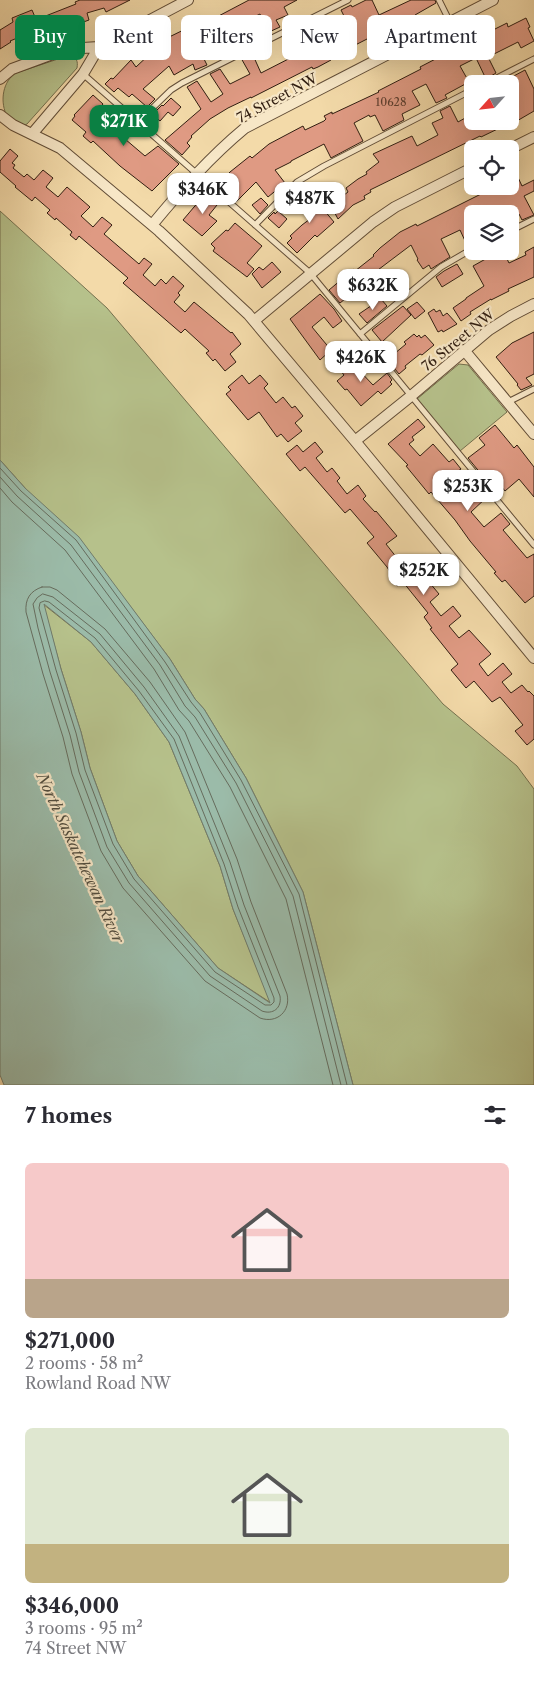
<!DOCTYPE html>
<meta charset="utf-8">
<style>
:root{--surface:#fff;--page:#f2f2f3;--text:#2b2b33;--muted:#7c7c81;--accent:#0b8043}
body{margin:0;font-family:"Libre Caslon Text",serif;background:var(--page);color:var(--text);height:100vh;display:flex;flex-direction:column;font-size:19px;white-space:nowrap}
*{box-sizing:border-box;margin:0}
p{font-size:16px;color:var(--muted)}
.icon{flex:none;width:28px;height:28px;fill:none;stroke:currentColor;stroke-width:2;stroke-linecap:round;stroke-linejoin:round}
.map{position:relative;height:1085px;overflow:hidden}
.details{display:flex;flex-direction:column;background:var(--surface);flex:1}
.details>*{flex:none}
.banner{position:absolute;left:15px;top:15px;width:505px;height:45px;display:flex;gap:10px}
.needle{width:32px;rotate:243deg}
.controls{position:absolute;left:464px;top:75px;display:grid;gap:10px}
.controls a{display:grid;place-items:center;width:55px;height:55px;border-radius:8px;background:var(--surface);box-shadow:0 5px 20px #0002;font-size:25px}
.price{position:absolute;translate:-50% -42px;padding:0 11px;border-radius:10px;background:#fff;color:#222;font-size:16px;line-height:32px;filter:drop-shadow(0 1px 2px #0008)}
.price::after{content:'';position:absolute;left:50%;top:30px;width:15px;height:11px;margin-left:-8px;background:inherit;clip-path:polygon(0 0,100% 0,50% 100%)}
.price.active{background:var(--accent);color:#fff}
ul{padding:0;list-style:none}
li{display:grid;align-content:center;gap:10px;height:265px;padding:0 25px}
li span{display:grid;place-items:center;height:155px;border-radius:8px;color:#555}
li>.icon{margin-inline-start:auto}
span .icon{width:90px;height:90px;fill:#fffc;stroke-width:1}
li b{font-size:21px}
h2{display:flex;justify-content:space-between;align-items:center;height:60px;padding:0 25px;font-size:21px}
.pill{padding:0 18px;border-radius:8px;background:var(--surface);box-shadow:0 5px 20px #0002;font-size:18px;line-height:45px}
.pill.active{background:var(--accent);color:#fff}
.map>svg:first-child{display:block}
.green{fill:#b6c18b;stroke:#74704e}
.water{fill:#9bbba9;stroke:#717c6c;fill-rule:evenodd}
.lines{fill:none;stroke-linecap:round;stroke-linejoin:round}
.shore{stroke:#666c5d;stroke-width:1}
.building{fill:#df9a83;stroke:#311e11}
.lane-casing{stroke:#624d37;stroke-width:7}
.street-casing{stroke:#624d37;stroke-width:12}
.lane{stroke:#f7e7c7;stroke-width:5}
.street{stroke:#f7e7c7;stroke-width:10}
.labels{text-anchor:middle;stroke-width:4.5;stroke-linejoin:round;paint-order:stroke}
.number-label{font-size:11px;fill:#5c3d2e}
.street-label{font-size:14px;fill:#311e11;stroke:#f7e7c7}
.water-label{font-size:15px;font-style:italic;fill:#514d3f;stroke:#f7e7c7}
</style>
<div class="map">
<svg width="534" height="1085" viewBox="0 0 534 1085">
<rect width="100%" height="100%" fill="#f3daa9"/>
<filter id="stains"><feTurbulence type="fractalNoise" baseFrequency=".004" numOctaves="4"/><feColorMatrix values="0 0 0 0 .2 0 0 0 0 .09 0 0 0 0 .02 0 0 0 .5 -.17"/></filter>
<radialGradient id="worn" r=".72"><stop offset=".6" stop-color="#630" stop-opacity="0"/><stop offset="1" stop-color="#630" stop-opacity=".3"/></radialGradient>
<!-- green -->
<path class="green" d="M70 55C77 58 78 61 77 68L27 124 22 126C17 122 10 119 6 114 0 100 3 81 16 73Z
M0 211 107 308 443 704 517 766 534 789V1085H353L303 892 246 778 204 709 195 699 170 659 127 602 0 460Z
M459 364 468 365 507 412 460 451 417 399Z
M43 604 91 642 135 694 169 742 220 866 233 909 271 1003 218 968 138 876 117 841 90 768 81 732 61 669Z"/>
<!-- water -->
<path class="water" d="M0 460 25 488 79 537 170 659 195 699 204 709 246 778 303 892 353 1085H4L0 1075ZM44 604 91 642 135 694 169 742 220 866 233 909 270 1003 218 968 138 876 117 841 90 768 81 732 61 669Z"/>
<g class="lines">
<!-- shore -->
<path class="shore" d="M0 468 21 491 76 540 165 662 191 702 200 713 241 780 299 894 347 1085
M0 477 17 496 71 545 160 665 185 706 195 717 236 783 293 896 341 1085
M0 488 12 502 65 550 154 669 179 710 189 721 230 787 286 899 333 1085
M42 587H50L57 590 105 629 150 682 185 732 237 859 251 902 287 994C291 1011 277 1024 260 1018L205 981 123 888 101 851 72 774 63 737 43 674 26 612C25 599 30 591 42 587Z
M43 594 53 597 100 634 144 687 179 736 230 862 244 905 280 996C282 1008 273 1015 262 1011L210 976 129 883 107 847 79 772 70 735 50 672 38 628 33 604 37 598Z
M45 601 49 602 95 638 139 691 174 739 224 864 238 907 274 998V1002L271 1005H265L215 972 134 879 113 844 85 770 76 733 56 670 39 608 40 603Z"/>
</g>
<!-- building -->
<path class="building" d="M80 0H130L106 12 104 8 87 13 89 20 78 24V22L50 34 43 17 76 4 75 2Z
M249 0H297L284 7 288 15 276 20 280 27 269 32 260 14 246 21 248 24 233 31 240 44 231 49 230 47 204 59 207 65 195 70 193 64 174 75 169 66 143 89 155 99 147 107 132 94 129 97 118 88 114 92 105 84 111 78 113 79 131 60 136 67 152 52 151 50 161 41 210 17 211 20Z
M366 0H372L379 15 411 0H435L436 3 415 15 416 19 406 24 404 20 330 58 331 60 318 67 313 69 312 67 251 98V97L228 108 210 119 191 136 192 137 187 143 190 146 182 155 165 140 201 109 187 87 197 81 211 102 223 94 210 74 220 69 230 84 250 74 241 58 252 53 261 73 304 51 297 37 318 27 317 26 328 20 336 35 350 28 341 10 351 5 352 7Z
M32 10 38 24 25 29 27 34 10 41 11 42 0 49V30L13 22 12 18Z
M526 18 530 27 528 28 534 41 521 48 518 42 488 57 496 73 486 79 476 58 460 66 469 82 445 95 447 98 436 103 426 84 412 91 420 105 402 114 404 120 383 131 375 115 370 117 369 115 354 123 363 141 331 158 324 144 291 161V162L275 170 285 183 268 197 256 182 236 202 218 187V184L230 172 250 156 252 158 269 144 303 126 305 130 324 121 326 119 324 116 332 112V114L379 92 378 91 421 69 420 67 451 51 452 53 487 33 507 23 508 27Z
M525 70 534 89V111L510 125V123L481 137 480 136 370 190 371 192 364 196 365 199 353 205 338 219 323 191 327 189 336 201 348 192 346 188 358 179 367 174 366 172 379 162 373 154 412 136 417 146 438 135 432 123 443 118 440 111 450 106 458 122 467 117 470 124 477 121H510V78Z
M93 95 103 104 94 115 105 125 110 119 119 127 118 129 127 137 125 139 145 156 158 146 179 164 152 191 120 166 93 141 91 143 83 136 86 132 72 120 75 116 74 115Z
M171 98 181 107 173 116 168 112 160 121 154 116 155 114 154 113 162 105 163 106Z
M10 149 18 156 12 163 15 165 13 168 24 177 27 174 34 180 43 170 53 178 46 187 58 197 67 187 90 207 81 216 93 227 102 217 112 225 104 234 139 264 144 258 152 264 143 275 155 286 161 279 166 284 173 276 184 286 178 293 180 295 174 302 185 312 194 302 231 333 232 332 241 344 230 354 236 362 225 371 215 359 213 361 206 353 209 351 185 329 181 333 123 283 128 278 79 236 76 240 70 235 72 232 56 218 55 220 47 213 50 210 35 197 32 201 15 187 16 186 0 172V161Z
M516 173 522 186 534 180V191L524 196 534 215 522 220 519 214H472V216L467 219 472 229V240L466 243 460 230 441 239 450 257 431 269 429 265 423 269 417 260 418 259 411 245 362 282 364 284 340 303 329 290 354 269 355 271 374 256 373 255 380 248 400 232 416 224 417 226 497 186H510V176Z
M308 191 334 222 317 237 315 235 297 253 287 243 292 238 290 236 302 225 314 216 300 199Z
M212 193 221 200 209 215 217 221 202 236 183 220 200 200 204 203Z
M261 198 268 205 260 214 252 205Z
M278 211 287 219 279 228 268 218 274 212 275 214Z
M235 223 262 246 247 263 254 269 247 277 213 251 215 248 211 244 226 230 228 231Z
M534 247V277L508 289 509 291 491 300V299L470 312 471 314 461 321 453 308 466 299V298L484 286 473 266 500 251H503L509 263 526 255 525 252Z
M272 262 281 272 262 288 252 274 259 267 263 270Z
M457 264 463 274 442 287 436 277 444 271Z
M320 294 334 309 342 321 333 328 324 317 312 327 331 350 320 360 290 319Z
M381 299 387 306 367 323 359 314Z
M417 302 425 311 415 319 407 309Z
M403 306 411 315 382 342 372 330Z
M434 309 436 312 440 310 443 316 447 313 457 324 443 332 442 330 438 332 428 313Z
M534 332V374L526 378 532 385 521 390 517 385 518 384 496 357 512 343Z
M414 334 417 337 419 335 421 338 425 335 434 345 422 355 420 354 405 366 406 368 399 374 385 357 392 351 394 354 406 344 404 342Z
M344 359 352 368 355 366 373 385 387 373 392 380 390 382 392 384 381 394 378 391 361 406 347 389 345 390 337 381 344 375 336 365Z
M242 375 249 384 260 375 268 384 264 388 276 403 283 397 292 408 295 406 303 416 295 423 302 431 288 442 281 434 277 437 259 412 248 420 226 394 231 390 228 387Z
M418 419 425 427 412 437 414 440 409 444 420 456 433 444 449 462 453 459 461 469 458 471 475 492 479 488 487 497 471 512 484 527 501 513 510 524 503 530 527 558 534 554V596L525 603 505 580 502 582 494 573 496 572 470 541 455 520 431 492 429 494 406 466 408 465 388 444Z
M495 425 514 448 517 445 534 467V497L519 479 505 491 497 481 491 486 468 458 485 445 479 438Z
M315 442 323 452 316 458 327 472 332 468 340 478 337 481 347 494 358 485 366 496 363 499 375 512 376 511 397 536 386 544 397 558 400 557 406 564 416 556 424 566 419 570 439 594 430 602 441 616 453 606 461 616 449 626 459 638 469 630 491 654 479 664 488 676 503 663 512 674 502 682 511 693 522 685 528 692 529 691 534 696V739L527 745 515 731 523 725 500 697 492 702 474 681 466 688 451 670 458 664 430 629 432 628 424 617 428 613 403 582 397 586 390 577 392 575 387 567 367 543 374 537 350 509 345 513 305 467 300 471 286 454 297 445 303 452Z"/>
<g class="lines">
<!-- lane casing -->
<g class="lane-casing">
<path id="lane" d="M439 0 450 22
M83 74 310 273 534 545
M485 84 534 59
M138 122 171 90 182 83 348 0
M255 225 297 182 324 166 472 90
M510 231 534 219
M360 334 441 267 472 249
M508 402 534 389"/>
</g>
<!-- street casing -->
<g class="street-casing">
<path id="street" d="M0 79 12 69 66 49 99 47 188 0
M0 115 13 125 60 148 159 231 248 314 355 441 534 658
M32 134 83 74 99 47
M510 149 534 137
M152 225C181 190 210 157 245 128L493 0
M254 321 373 222 395 207 472 168
M464 350 534 434
M355 441 411 396 489 330 511 316 534 304"/>
</g>
<!-- lane -->
<use href="#lane" class="lane"/>
<!-- street -->
<use href="#street" class="street"/>
</g>
<g class="labels">
<!-- number labels -->
<g class="number-label">
<text x="391" y="106">10628</text>
</g>
<!-- street labels -->
<g class="street-label">
<text transform="translate(277 98) rotate(-28)" y="5">74 Street NW</text>
<text transform="translate(458 340) rotate(-39)" y="5">76 Street NW</text>
</g>
<!-- water labels -->
<g class="water-label">
<text transform="translate(80 858) rotate(65)" y="5">North Saskatchewan River</text>
</g>
</g>
<rect width="100%" height="100%" filter="url(#stains)"/>
<rect width="100%" height="100%" fill="url(#worn)"/>
</svg>
<div class="controls">
<a><svg class="needle" viewBox="-14 -14 28 28"><path d="M0-13l5 13h-10z" fill="#e53935"/><path d="M0 13l5-13h-10z" fill="#7c7c81"/></svg></a>
<a><svg class="icon" aria-label="locate" viewBox="0 0 24 24"><circle cx="12" cy="12" r="6"/><path d="M12 2v4M12 18v4M2 12h4M18 12h4"/></svg></a>
<a><svg class="icon" aria-label="layers" viewBox="0 0 24 24"><path d="M12 4l9 5-9 5-9-5zM3 14l9 5 9-5"/></svg></a>
</div>
<b class="price active" style="left:124px;top:147px">$271K</b>
<b class="price" style="left:203px;top:215px">$346K</b>
<b class="price" style="left:310px;top:224px">$487K</b>
<b class="price" style="left:373px;top:311px">$632K</b>
<b class="price" style="left:361px;top:383px">$426K</b>
<b class="price" style="left:468px;top:512px">$253K</b>
<b class="price" style="left:424px;top:596px">$252K</b>
<div class="banner">
<a class="pill active">Buy</a>
<a class="pill">Rent</a>
<a class="pill">Filters</a>
<a class="pill">New</a>
<a class="pill">Apartment</a>
</div>
</div>
<section class="details">
<h2>7 homes<svg class="icon" aria-label="filters" viewBox="0 0 24 24"><path d="M4 7h16M4 17h16"/><circle cx="9" cy="7" r="2"/><circle cx="15" cy="17" r="2"/></svg></h2>
<ul>
<li><span style="background:linear-gradient(#f6c9c9 75%,#b9a48a 0)"><svg class="icon" aria-label="home" viewBox="0 0 24 24"><path d="M3 11l9-7 9 7M6 9v11h12V9"/></svg></span><div><b>$271,000</b><p>2 rooms · 58 m²</p><p>Rowland Road NW</p></div></li>
<li><span style="background:linear-gradient(#dfe7d0 75%,#c2b280 0)"><svg class="icon" aria-label="home" viewBox="0 0 24 24"><path d="M3 11l9-7 9 7M6 9v11h12V9"/></svg></span><div><b>$346,000</b><p>3 rooms · 95 m²</p><p>74 Street NW</p></div></li>
</ul>
</section>
